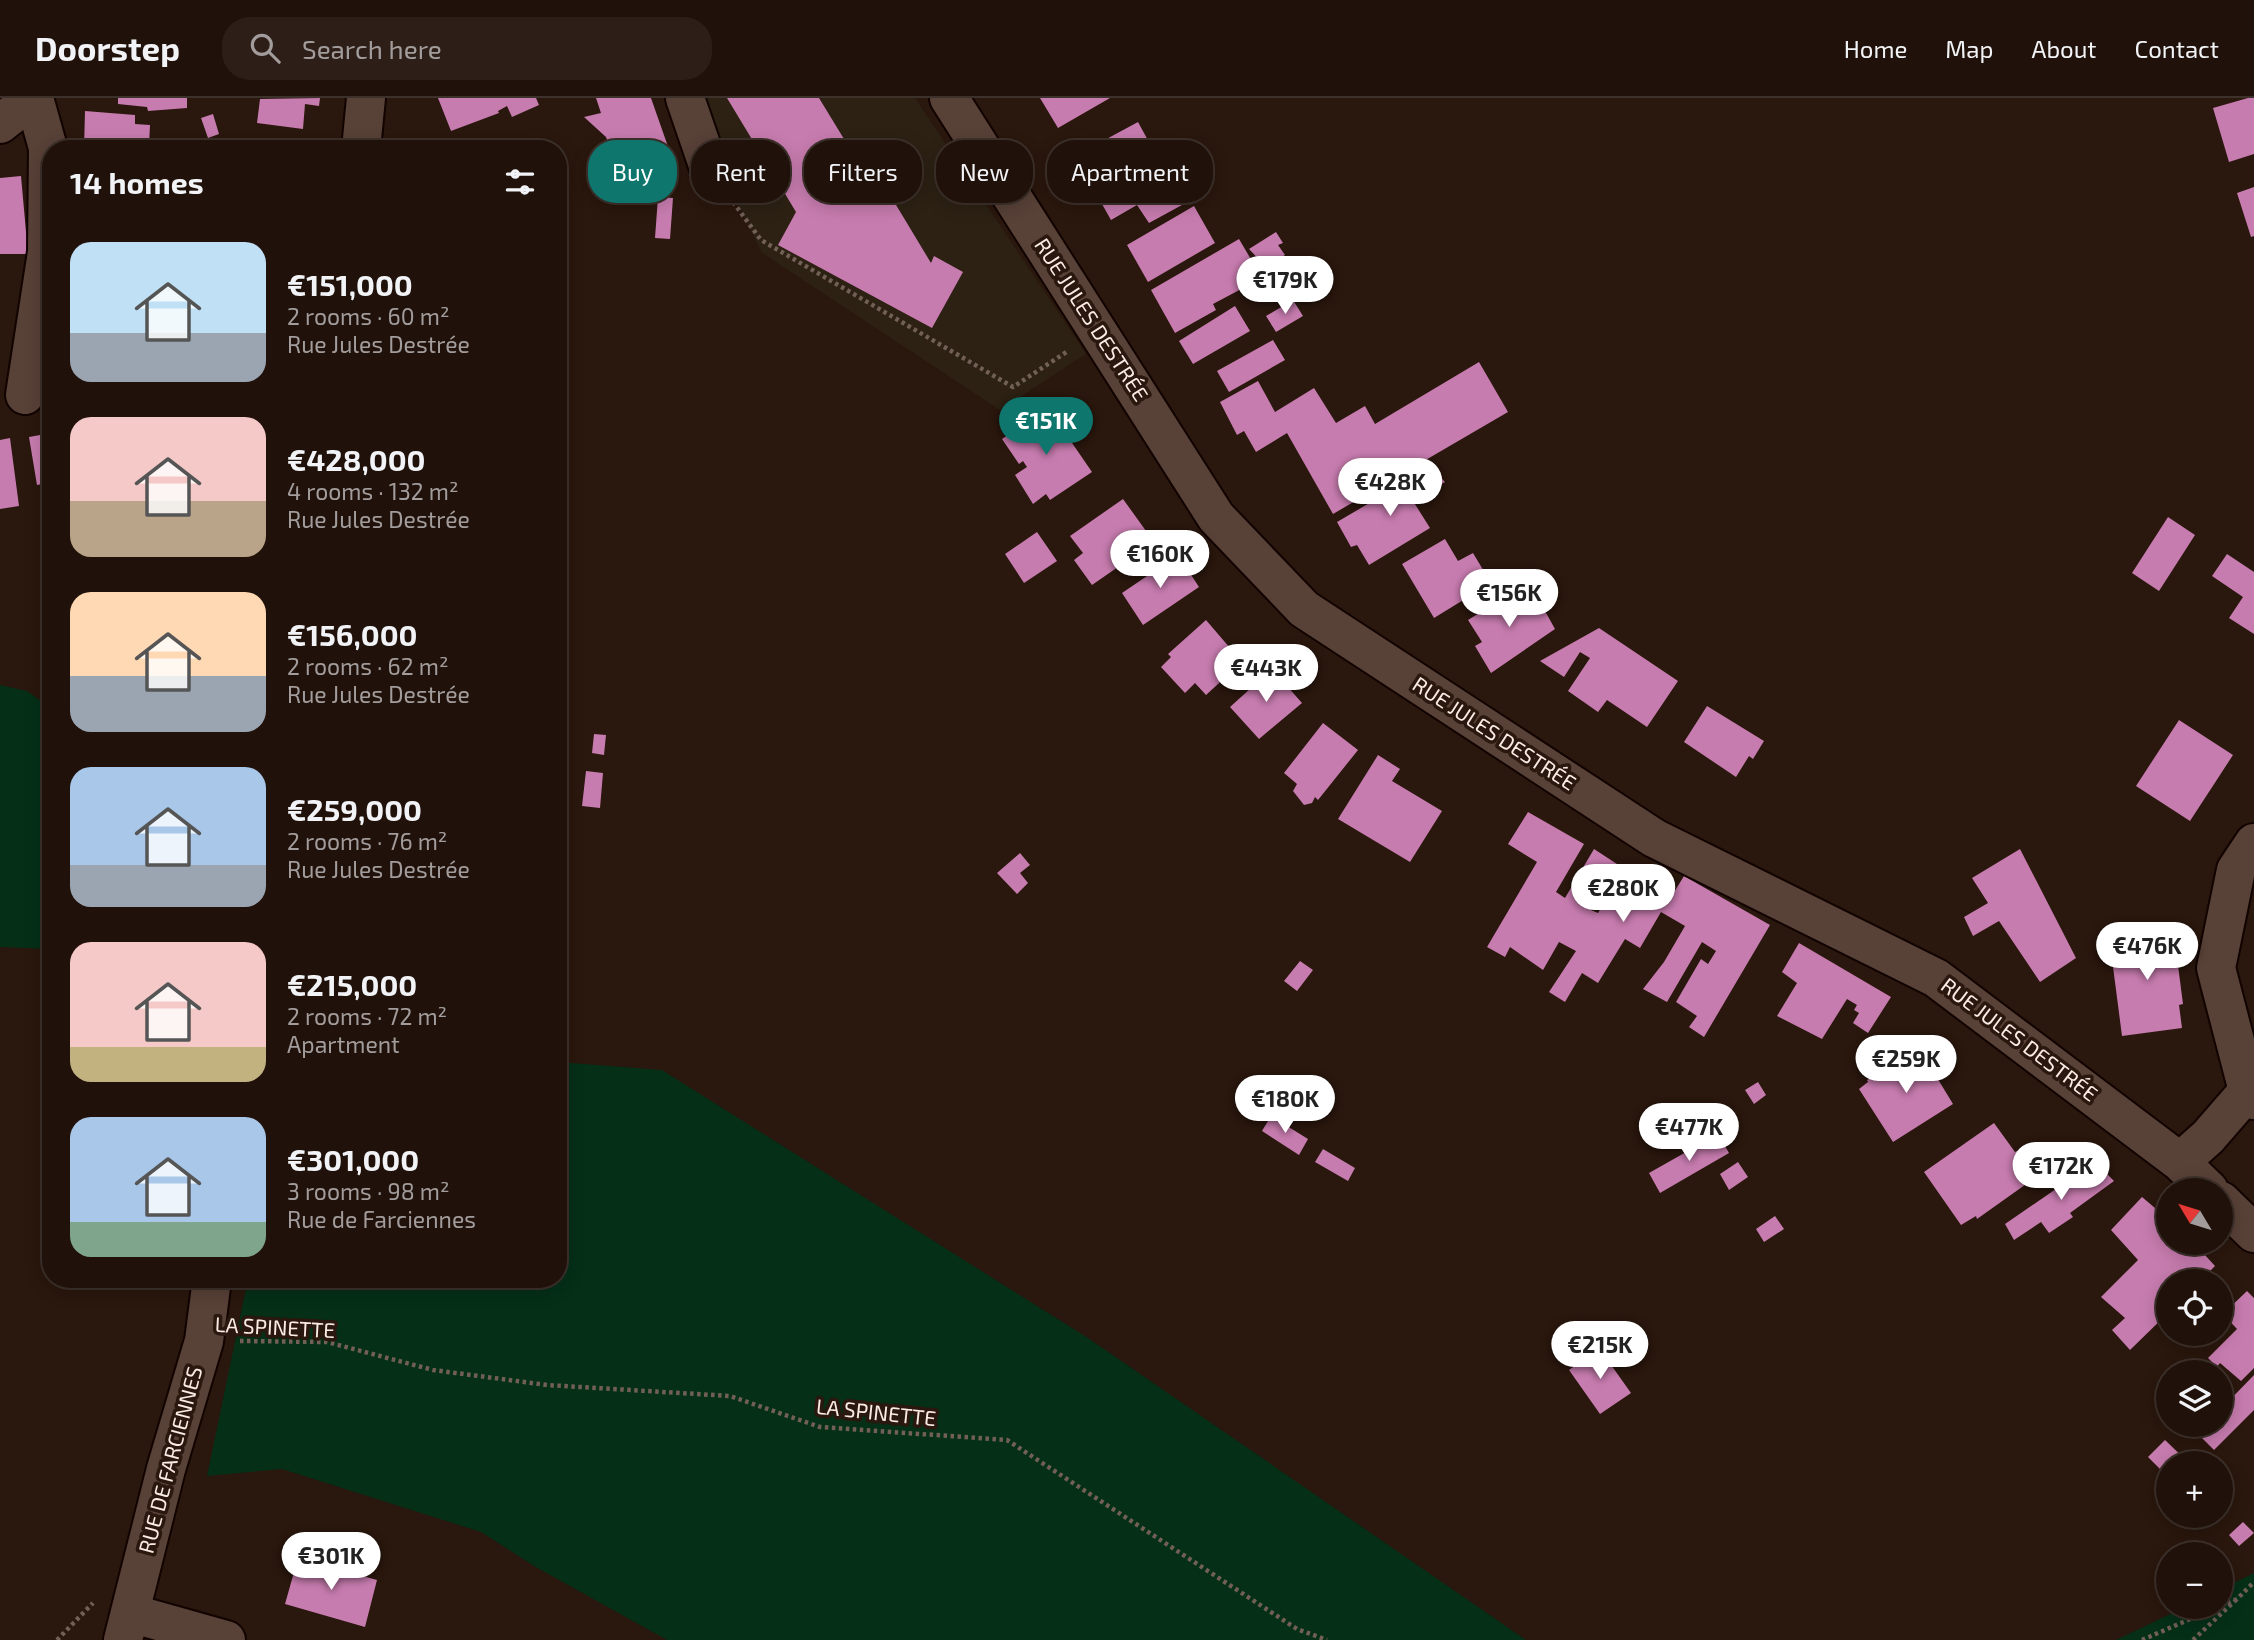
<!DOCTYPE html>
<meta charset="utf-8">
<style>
:root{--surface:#20110a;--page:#2d1f18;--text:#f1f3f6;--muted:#a29d9c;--line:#3d312b;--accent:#0f766e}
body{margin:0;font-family:"Exo 2",sans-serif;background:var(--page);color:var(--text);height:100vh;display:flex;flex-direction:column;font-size:26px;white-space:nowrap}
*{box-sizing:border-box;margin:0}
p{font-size:23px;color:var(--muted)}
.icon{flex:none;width:38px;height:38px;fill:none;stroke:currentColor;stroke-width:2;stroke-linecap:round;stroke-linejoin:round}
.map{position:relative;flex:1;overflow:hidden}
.sheet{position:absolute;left:42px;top:42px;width:525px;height:1148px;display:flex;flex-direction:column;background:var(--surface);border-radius:28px;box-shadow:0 4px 18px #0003,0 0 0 2px var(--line)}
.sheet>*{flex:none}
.hud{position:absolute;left:588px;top:42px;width:665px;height:63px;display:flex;gap:14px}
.needle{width:46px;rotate:308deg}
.tools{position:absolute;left:2156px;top:1080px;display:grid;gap:14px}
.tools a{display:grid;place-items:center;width:77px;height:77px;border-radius:50%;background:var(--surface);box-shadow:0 4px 18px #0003,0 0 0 2px var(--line);font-size:35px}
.price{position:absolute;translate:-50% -60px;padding:0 16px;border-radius:24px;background:#fff;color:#222;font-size:23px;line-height:46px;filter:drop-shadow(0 2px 4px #0008)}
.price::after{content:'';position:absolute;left:50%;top:42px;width:21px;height:16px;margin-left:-10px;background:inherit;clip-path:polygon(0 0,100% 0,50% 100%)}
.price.on{background:var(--accent);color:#fff}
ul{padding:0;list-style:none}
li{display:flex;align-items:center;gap:21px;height:175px;padding:0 28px}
li span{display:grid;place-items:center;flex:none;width:196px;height:140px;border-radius:21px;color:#555}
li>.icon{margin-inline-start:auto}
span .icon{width:84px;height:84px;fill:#fffc;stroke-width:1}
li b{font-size:30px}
h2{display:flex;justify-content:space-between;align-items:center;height:84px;padding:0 28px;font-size:30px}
.tag{padding:0 24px;border-radius:28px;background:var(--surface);box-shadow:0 4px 18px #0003,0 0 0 2px var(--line);font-size:24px;line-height:63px}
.tag.on{background:var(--accent);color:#fff}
header{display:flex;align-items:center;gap:42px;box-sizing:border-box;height:98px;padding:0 35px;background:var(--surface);border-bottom:2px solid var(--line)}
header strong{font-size:33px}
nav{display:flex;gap:38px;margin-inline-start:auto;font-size:24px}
.search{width:490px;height:63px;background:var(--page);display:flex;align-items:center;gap:18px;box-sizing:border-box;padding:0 24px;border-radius:28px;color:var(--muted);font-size:26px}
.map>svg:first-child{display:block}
.education{fill:#2c2113}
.green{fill:#052f17}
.building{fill:#c77caf}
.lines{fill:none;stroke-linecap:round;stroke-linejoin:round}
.minor-casing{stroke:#110300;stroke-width:42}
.path{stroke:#726057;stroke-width:4.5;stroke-dasharray:3.5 3.5;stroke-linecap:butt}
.minor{stroke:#584137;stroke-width:38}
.labels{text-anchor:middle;stroke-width:7;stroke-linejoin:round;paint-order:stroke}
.street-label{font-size:21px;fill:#faece5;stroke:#2a170d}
</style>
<header>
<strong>Doorstep</strong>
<div class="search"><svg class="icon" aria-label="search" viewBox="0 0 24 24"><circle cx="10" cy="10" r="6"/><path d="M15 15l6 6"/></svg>Search here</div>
<nav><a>Home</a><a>Map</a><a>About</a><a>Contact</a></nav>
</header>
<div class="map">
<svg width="2254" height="1542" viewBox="0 0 2254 1542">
<rect width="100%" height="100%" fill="#2a170d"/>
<!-- education -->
<path class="education" d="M685 0H915L1086 256 1000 312 762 155Z"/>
<!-- green -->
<path class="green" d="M0 587 27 593 51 610V851L0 849Z
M558 964 662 972 1088 1240 1526 1542H667L534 1468 481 1434 282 1371 207 1378 248 1181H558Z
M2254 1475V1542H2116L2185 1509 2221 1508V1491Z"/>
<!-- building -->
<path class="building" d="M118 0H187V10L148 13 147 9 118 6Z
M320 0 319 8 305 6 303 31 257 25 260 1Z
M438 0H536L539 7 512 19 507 8 498 13 499 15 451 33Z
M596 0H651L672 60 630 75 621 47 610 50 606 39 584 19 601 15Z
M727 0H819L855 59 842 66 847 75 869 62 931 165 934 158 963 174 932 230 778 147 796 114Z
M1040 0H1110L1058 30Z
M2248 0H2254V56L2229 64 2213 10Z
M85 13 135 17V26L150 27 149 48 135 47V51H84Z
M213 16 219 36 208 40 201 20Z
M1138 24 1156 57 1137 66 1154 96 1166 89 1171 95 1174 93 1182 107 1149 125 1137 107 1111 122 1075 58Z
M21 78 28 156H0V80Z
M2254 89V138L2251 139 2237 95Z
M658 99 673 100 670 141 655 140Z
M1194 108 1215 145 1148 184 1127 147Z
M1276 134 1283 145 1278 147 1285 157 1266 169 1249 151Z
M1239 141 1262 180 1213 206 1216 212 1175 235 1151 192Z
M1293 202 1303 218 1276 234 1266 218Z
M1235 208 1250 233 1193 266 1179 243Z
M1273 242 1285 262 1229 294 1217 273Z
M1479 264 1508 314 1333 416 1287 335 1256 354 1244 333 1237 337 1220 304 1258 283 1275 314 1314 290 1336 325 1365 308 1375 326Z
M1048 310 1092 374 1050 402 1046 396 1033 406 1015 377 1027 369 1023 363 1019 366 1002 341Z
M51 335V384L37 387 29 339Z
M10 340 19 408 0 411V342Z
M1431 369 1445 384 1413 403 1430 430 1369 467 1357 447 1351 449 1337 424Z
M1123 401 1154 444 1092 487 1074 462 1083 455 1070 438Z
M2168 419 2195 437 2159 493 2132 475Z
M1037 434 1057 463 1024 485 1005 456Z
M1445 441 1458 463 1473 455 1491 485 1434 520 1402 466Z
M2227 456 2254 474V536L2229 520 2243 499 2212 478Z
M1178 457 1199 489 1143 527 1122 495Z
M1523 488 1539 516 1545 513 1555 531 1491 575 1475 548 1482 544 1468 522Z
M1206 522 1242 564 1206 597 1195 585 1185 595 1161 569 1171 559 1168 556Z
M1599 530 1678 583 1647 629 1607 602 1598 614 1568 593 1590 560 1580 554 1564 579 1540 563Z
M1272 571 1302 605 1259 641 1230 609Z
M1707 608 1764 643 1753 661 1749 658 1736 679 1684 644Z
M2179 622 2233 657 2190 723 2136 688Z
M1323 625 1358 652 1318 702 1315 699 1312 705 1304 707 1293 693 1297 686 1284 675Z
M594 636 606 637 604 657 592 655Z
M1378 657 1400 671 1392 683 1442 713 1410 764 1338 721Z
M586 673 603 675 600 710 582 708Z
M1528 714 1584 746 1556 794 1565 800 1594 751 1617 766 1591 812 1598 815 1624 771 1671 799 1684 778 1770 827 1704 939 1689 929 1697 918 1676 904 1701 861 1708 866 1716 853 1702 844 1667 904 1643 891 1664 864 1685 828 1661 814 1640 850 1625 841 1598 885 1582 875 1565 904 1549 894 1576 853 1559 844 1543 872 1510 849 1505 859 1487 849 1537 764 1508 746Z
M2020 751 2076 860 2040 884 1999 823 1973 838 1964 819 1988 805 1972 780Z
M1020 755 1030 767 1020 775 1028 785 1017 796 997 775Z
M2168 829 2171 853 2176 852 2183 906 2179 907 2182 930 2122 938 2109 838Z
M1799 845 1891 899 1868 935 1853 925 1859 915 1854 912 1857 907 1847 901 1822 941 1777 918 1797 885 1782 874Z
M1300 863 1313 872 1297 893 1284 883Z
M1919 950 1953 1006 1893 1044 1859 991 1868 984 1867 982Z
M1758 984 1766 997 1754 1006 1745 992Z
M1271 1018 1308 1041 1299 1057 1262 1033Z
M1994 1025 2015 1054 2021 1051 2039 1077 1977 1121 1976 1118 1961 1127 1924 1074Z
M1718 1036 1729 1055 1660 1095 1649 1075Z
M1323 1051 1355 1070 1348 1083 1315 1064Z
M1738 1064 1748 1079 1729 1092 1720 1076Z
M2095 1064 2114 1083 2070 1115 2073 1119 2049 1135 2041 1124 2014 1142 2005 1126Z
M2142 1099 2168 1121V1144H2193L2215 1168 2200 1183H2168V1215L2130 1252 2112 1232 2125 1220 2101 1199 2138 1162 2111 1132Z
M1775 1118 1784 1131 1764 1144 1756 1131Z
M2247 1193 2254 1200V1270L2241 1283 2220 1265 2217 1269 2208 1260 2237 1231 2223 1216Z
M1599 1250 1631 1295 1600 1316 1569 1272Z
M2254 1277V1312L2214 1352 2197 1335 2205 1326H2221V1311Z
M2165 1342 2189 1365H2168V1379L2148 1359Z
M2243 1424 2254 1435 2239 1448 2229 1437Z
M298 1460 377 1482 365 1529 285 1506Z"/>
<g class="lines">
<!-- minor casing -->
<g class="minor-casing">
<path id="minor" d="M685 0 711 76
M949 0 1216 419 1304 511 1654 740 1936 880 2180 1064 2209 1092
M0 26 33 0
M361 51 366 0
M25 297 47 154 48 50 34 0
M2254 745 2236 772 2216 870 2248 993 2254 1002
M2180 1064 2208 1039 2248 993
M2221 1103 2254 1135
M130 1515 226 1542
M123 1542 166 1371 204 1243 212 1181"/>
</g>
<!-- path -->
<path class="path" d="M733 104 761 142 1013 289 1068 253
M240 1243 327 1244 433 1272 547 1287 730 1298 820 1329 1007 1342 1297 1531 1327 1542
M2221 1508 2237 1501 2254 1484
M57 1542 93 1505
M2142 1542 2220 1508
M2193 1542 2237 1501"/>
<!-- minor -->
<use href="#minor" class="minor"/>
</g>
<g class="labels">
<!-- street labels -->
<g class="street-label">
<text transform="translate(1091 222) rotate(57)" y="7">RUE JULES DESTRÉE</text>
<text transform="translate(1494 636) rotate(33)" y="7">RUE JULES DESTRÉE</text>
<text transform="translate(2019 942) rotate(37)" y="7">RUE JULES DESTRÉE</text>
<text transform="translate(275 1230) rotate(3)" y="7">LA SPINETTE</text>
<text transform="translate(876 1315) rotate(6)" y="7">LA SPINETTE</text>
<text transform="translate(171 1362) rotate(-75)" y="7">RUE DE FARCIENNES</text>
</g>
</g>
</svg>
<div class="tools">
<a><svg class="needle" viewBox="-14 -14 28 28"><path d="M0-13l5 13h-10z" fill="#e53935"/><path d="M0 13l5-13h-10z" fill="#a29d9c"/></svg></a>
<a><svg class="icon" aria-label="locate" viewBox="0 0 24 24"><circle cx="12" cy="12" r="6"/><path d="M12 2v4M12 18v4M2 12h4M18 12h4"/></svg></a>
<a><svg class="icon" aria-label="layers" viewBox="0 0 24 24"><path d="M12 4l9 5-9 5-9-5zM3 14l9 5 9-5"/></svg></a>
<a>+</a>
<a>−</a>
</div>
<b class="price" style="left:1285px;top:218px">€179K</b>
<b class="price on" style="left:1046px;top:359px">€151K</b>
<b class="price" style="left:1390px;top:420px">€428K</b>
<b class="price" style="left:1160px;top:492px">€160K</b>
<b class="price" style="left:1509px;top:531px">€156K</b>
<b class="price" style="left:1266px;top:606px">€443K</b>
<b class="price" style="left:1623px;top:826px">€280K</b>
<b class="price" style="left:2147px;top:884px">€476K</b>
<b class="price" style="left:1906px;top:997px">€259K</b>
<b class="price" style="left:1285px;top:1037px">€180K</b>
<b class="price" style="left:1689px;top:1065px">€477K</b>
<b class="price" style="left:2061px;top:1104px">€172K</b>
<b class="price" style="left:1600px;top:1283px">€215K</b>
<b class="price" style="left:331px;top:1494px">€301K</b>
<div class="hud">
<a class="tag on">Buy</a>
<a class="tag">Rent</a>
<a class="tag">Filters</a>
<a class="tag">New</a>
<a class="tag">Apartment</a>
</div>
<section class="sheet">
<h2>14 homes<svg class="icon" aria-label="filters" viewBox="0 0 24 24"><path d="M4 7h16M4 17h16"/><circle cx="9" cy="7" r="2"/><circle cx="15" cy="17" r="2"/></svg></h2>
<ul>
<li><span style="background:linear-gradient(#bfe0f5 65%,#9aa5b1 0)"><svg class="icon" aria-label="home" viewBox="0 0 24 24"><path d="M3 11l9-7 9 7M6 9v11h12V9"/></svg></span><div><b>€151,000</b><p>2 rooms · 60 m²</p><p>Rue Jules Destrée</p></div></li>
<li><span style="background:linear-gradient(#f6c9c9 60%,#b9a48a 0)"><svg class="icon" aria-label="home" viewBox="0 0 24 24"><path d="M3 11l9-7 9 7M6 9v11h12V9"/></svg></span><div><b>€428,000</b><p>4 rooms · 132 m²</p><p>Rue Jules Destrée</p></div></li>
<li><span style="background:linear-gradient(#ffd9b3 60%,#9aa5b1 0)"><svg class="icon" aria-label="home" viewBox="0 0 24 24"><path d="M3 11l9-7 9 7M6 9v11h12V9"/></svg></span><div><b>€156,000</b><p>2 rooms · 62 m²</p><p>Rue Jules Destrée</p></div></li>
<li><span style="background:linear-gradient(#a9c7e8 70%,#9aa5b1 0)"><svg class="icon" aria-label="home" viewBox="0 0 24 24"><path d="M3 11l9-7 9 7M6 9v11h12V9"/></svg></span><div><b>€259,000</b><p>2 rooms · 76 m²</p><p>Rue Jules Destrée</p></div></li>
<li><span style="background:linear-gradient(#f6c9c9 75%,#c2b280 0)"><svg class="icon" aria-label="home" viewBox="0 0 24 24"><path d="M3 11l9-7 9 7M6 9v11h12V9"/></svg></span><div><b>€215,000</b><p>2 rooms · 72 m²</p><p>Apartment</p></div></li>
<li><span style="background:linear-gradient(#a9c7e8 75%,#7fa58c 0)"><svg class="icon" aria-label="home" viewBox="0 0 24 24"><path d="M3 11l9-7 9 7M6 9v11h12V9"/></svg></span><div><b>€301,000</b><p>3 rooms · 98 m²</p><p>Rue de Farciennes</p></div></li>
</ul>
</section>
</div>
